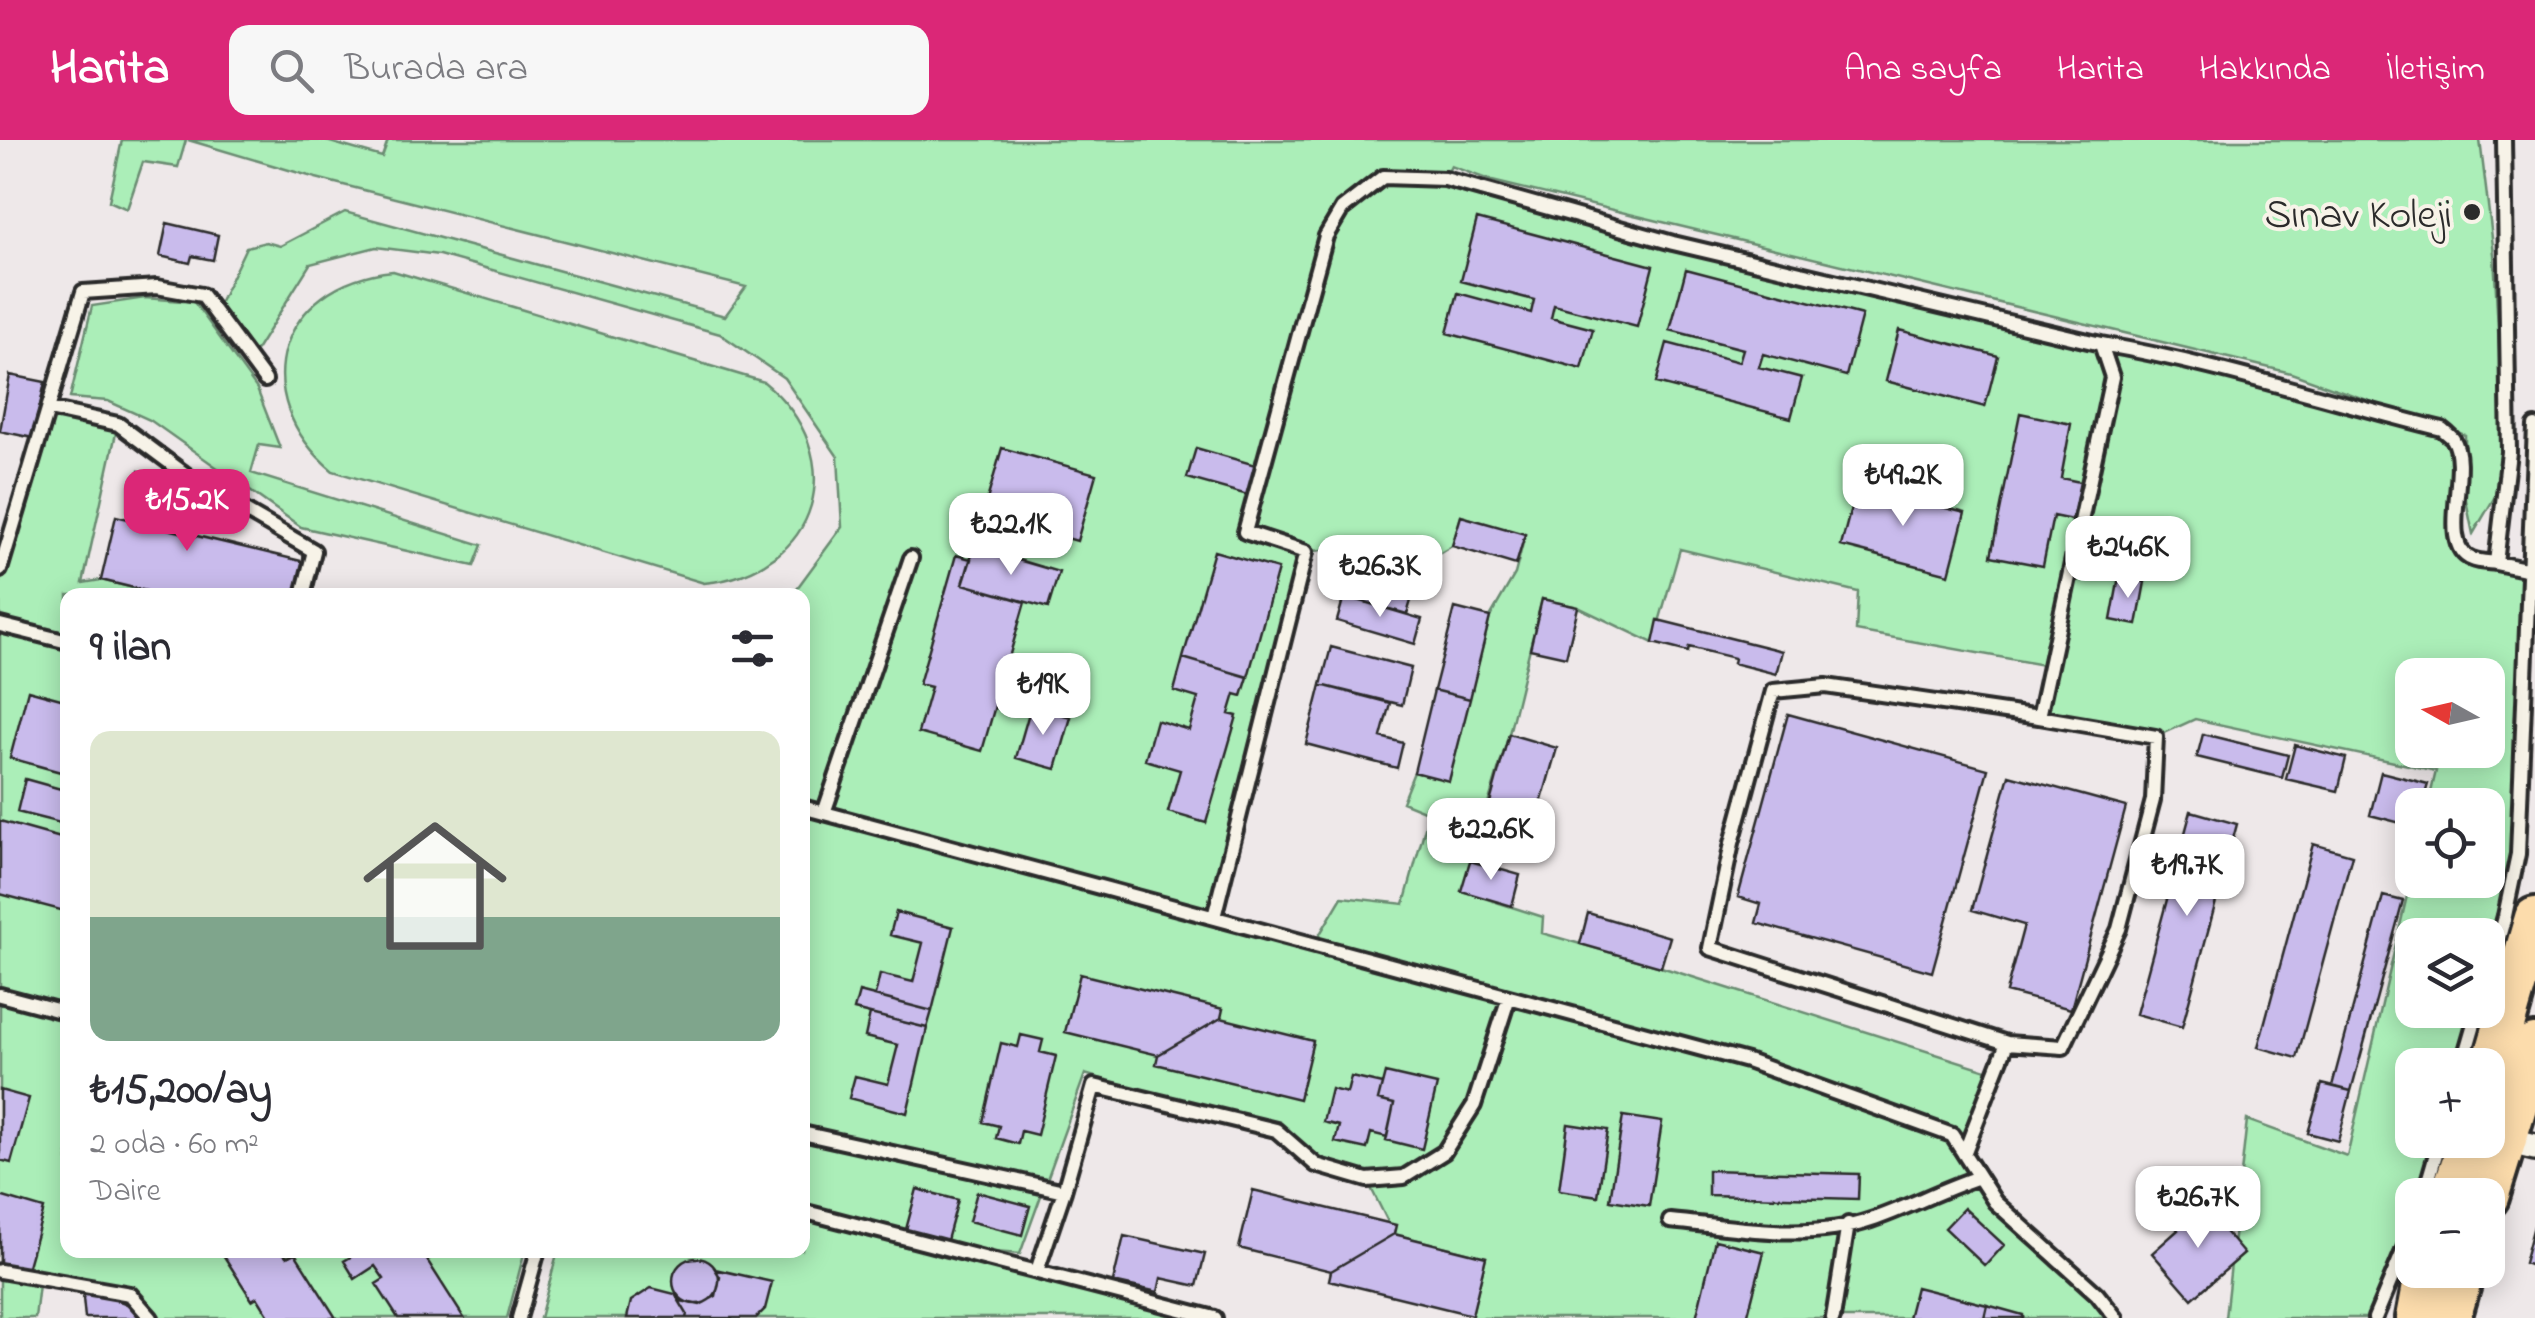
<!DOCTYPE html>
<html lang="tr">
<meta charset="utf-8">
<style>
:root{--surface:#fff;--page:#f7f7f7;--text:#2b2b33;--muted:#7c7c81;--line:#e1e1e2;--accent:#db2777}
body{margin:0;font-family:"Indie Flower",sans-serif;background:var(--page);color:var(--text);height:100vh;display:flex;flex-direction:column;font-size:38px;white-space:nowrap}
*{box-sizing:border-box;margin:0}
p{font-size:32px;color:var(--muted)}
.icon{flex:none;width:55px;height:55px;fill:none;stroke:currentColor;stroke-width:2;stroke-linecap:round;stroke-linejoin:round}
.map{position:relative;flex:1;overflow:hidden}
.sheet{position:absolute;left:60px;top:448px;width:750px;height:670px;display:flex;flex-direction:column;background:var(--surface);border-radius:20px;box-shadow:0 5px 25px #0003}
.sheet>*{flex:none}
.needle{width:65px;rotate:278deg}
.controls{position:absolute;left:2395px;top:518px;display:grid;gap:20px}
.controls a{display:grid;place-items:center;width:110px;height:110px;border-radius:20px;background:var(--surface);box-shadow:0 5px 25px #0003;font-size:50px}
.price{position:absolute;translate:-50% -85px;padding:0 22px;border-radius:20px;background:#fff;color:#222;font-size:32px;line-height:65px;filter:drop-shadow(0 2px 5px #0008)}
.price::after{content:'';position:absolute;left:50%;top:60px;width:30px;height:22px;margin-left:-15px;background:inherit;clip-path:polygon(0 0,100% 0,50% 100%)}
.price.on{background:var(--accent);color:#fff}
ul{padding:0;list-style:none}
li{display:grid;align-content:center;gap:20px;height:530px;padding:0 30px}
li+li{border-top:2px solid var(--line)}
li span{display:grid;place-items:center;height:310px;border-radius:20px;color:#555}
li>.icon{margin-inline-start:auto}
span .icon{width:180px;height:180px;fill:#fffc;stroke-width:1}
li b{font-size:42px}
h2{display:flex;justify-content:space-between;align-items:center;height:120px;padding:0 30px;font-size:42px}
header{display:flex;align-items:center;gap:60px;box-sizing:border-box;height:140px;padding:0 50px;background:var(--accent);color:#fff}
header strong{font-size:48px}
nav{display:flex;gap:55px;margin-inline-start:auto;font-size:35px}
.search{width:700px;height:90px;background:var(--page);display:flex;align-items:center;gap:25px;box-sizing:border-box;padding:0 35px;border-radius:20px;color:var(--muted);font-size:38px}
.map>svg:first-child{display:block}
.green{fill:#abeeb8;stroke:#6b8c72;stroke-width:2.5;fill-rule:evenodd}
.building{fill:#c9bbec;stroke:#2b2b2b;stroke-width:2.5}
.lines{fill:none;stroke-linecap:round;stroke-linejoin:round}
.service-casing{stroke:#2b2b2b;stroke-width:20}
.minor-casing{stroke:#2b2b2b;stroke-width:32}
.primary-casing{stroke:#2b2b2b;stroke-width:48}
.service{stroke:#f7f3e8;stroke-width:12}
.minor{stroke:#f7f3e8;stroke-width:25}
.primary{stroke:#fcdcac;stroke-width:40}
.poi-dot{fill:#2b2b2b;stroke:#f7f3e8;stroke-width:4}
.labels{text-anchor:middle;stroke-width:8;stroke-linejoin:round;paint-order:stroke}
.poi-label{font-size:42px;fill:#2b2b2b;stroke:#f7f3e8;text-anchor:end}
</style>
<header>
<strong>Harita</strong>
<div class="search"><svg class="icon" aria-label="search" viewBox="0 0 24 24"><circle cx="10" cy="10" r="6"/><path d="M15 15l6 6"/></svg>Burada ara</div>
<nav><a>Ana sayfa</a><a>Harita</a><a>Hakkında</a><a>İletişim</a></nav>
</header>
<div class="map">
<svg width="2535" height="1178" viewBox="0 0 2535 1178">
<rect width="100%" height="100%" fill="#eee8e9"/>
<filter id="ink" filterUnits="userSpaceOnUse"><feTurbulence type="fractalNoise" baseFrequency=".01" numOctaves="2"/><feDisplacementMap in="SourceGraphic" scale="20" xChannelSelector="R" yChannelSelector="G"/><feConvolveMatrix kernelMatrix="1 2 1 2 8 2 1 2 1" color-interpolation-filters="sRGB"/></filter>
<g filter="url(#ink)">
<!-- green -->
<path class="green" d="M122 0H186L178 27 143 22 127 69 109 61Z
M188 0H323L382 17 388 0H2480L2494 114 2506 338 2473 394 2466 360 2465 295 2291 233 1492 41 1451 26 1445 38 1673 103 2182 218 2453 299 2460 410 2530 430 2518 714 2488 837V795H2412V870H2478L2462 925H2412V1000H2440L2424 1055H2412V1090L2375 1178H2225L2247 980 2347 1016 2412 734V740H2488V665H2428L2436 631 2195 579 2156 597 2039 577 2049 526 1856 491 1858 452 1680 409 1653 503 1578 467 1542 459 1509 594 1462 751 1543 777 1542 793 1661 827 1996 933 1964 1014 1995 1062 2116 1178H1471L1486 1117 1394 1094 1367 1040 1316 1025 1276 990 1085 934 1020 1114 956 1109 803 1068 802 455H792L842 387 838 317 784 238 720 194 439 115 376 107 310 124 255 212 219 164 246 107 266 102 280 106 345 72 725 176 746 147 316 38ZM1461 376 1525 395 1515 434 1490 477 1449 640 1414 632 1402 662 1429 673 1404 764 1342 757 1314 804 1214 777 1306 412 1358 406 1422 424 1452 406ZM2412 535H2488V610H2412Z
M393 131 764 242C853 315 820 432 704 443L333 331C244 257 277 143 393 131Z
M145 158 194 162 257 249 280 308 259 305 251 333 482 405 474 426 301 387 150 280 108 261 70 258 92 166Z
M49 269 118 284 83 443 101 440 163 455H68L67 872 0 855V430Z
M0 857 67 877 68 1110H525L507 1178H151L130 1154 40 1136 35 1178H0Z
M803 1079 1205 1178H540L558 1110H802Z"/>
<!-- building -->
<path class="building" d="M1477 79 1653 126 1637 187 1554 165 1551 178 1593 189 1582 229 1447 193 1458 153 1531 173 1534 160 1461 141Z
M167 83 218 95 213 120 192 116 190 123 160 116Z
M1686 129 1862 175 1846 236 1763 214 1759 227 1802 238 1791 278 1656 243 1667 203 1739 222 1743 209 1670 190Z
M1899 190 1998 216 1985 267 1886 241Z
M10 235 45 242 33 298 0 291Z
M2020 273 2071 284 2061 338 2080 342 2072 380 2053 376 2043 426 1991 416Z
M1002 308 1096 334 1077 401 983 374Z
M1196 308 1259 326 1251 356 1187 338Z
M139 331 180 341 168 389 305 422 297 455H163L101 440 116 376 128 379Z
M1857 345 1965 373 1949 434 1841 406Z
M970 370 1029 387 1025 402 965 385Z
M1461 376 1525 394 1516 425 1452 406Z
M1358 406 1422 424 1407 474 1344 456Z
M974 407 1059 432 1048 468 963 444Z
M1214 411 1278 429 1248 537 1183 518Z
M956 415 971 419 963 444 1025 462 982 611 918 593 931 547 919 544Z
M2119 437 2145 442 2137 485 2111 480Z
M1344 456 1422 479 1415 504 1337 481Z
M1542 459 1578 467 1566 517 1530 509Z
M1455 468 1490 477 1470 559 1434 550Z
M1658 480 1782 511 1776 534 1733 523 1734 518 1689 507 1688 512 1653 503Z
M1331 507 1411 528 1402 565 1321 545Z
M1183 518 1248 537 1242 556 1235 554 1229 574 1237 576 1206 683 1168 672 1180 630 1145 620 1156 580 1189 590 1198 558 1174 551Z
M1321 545 1390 563 1381 597 1403 603 1397 628 1306 604Z
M28 550 68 561V634L10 618Z
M1434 550 1470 559 1449 641 1414 632Z
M1031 566 1071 577 1056 629 1016 618Z
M1788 574 1988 629 1932 832 1756 783 1761 764 1738 757Z
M1509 594 1557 608 1530 702 1483 688Z
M2203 594 2288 615 2282 638 2197 617Z
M2295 605 2346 618 2338 651 2286 639Z
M2381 632 2428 644 2422 665H2412V686L2370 675Z
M2009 635 2126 667 2071 869 2006 852 2024 785 1972 770Z
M25 639 68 651V685L17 672Z
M2191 671 2237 684 2182 887 2136 874Z
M0 681 68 700V772L0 754Z
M2313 704 2352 715 2297 918 2258 907Z
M1470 721 1520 735 1512 766 1461 751Z
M2383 756 2403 761 2351 951 2332 946Z
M896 772 953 787 932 871 875 856 880 834 913 842 923 803 890 795Z
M1588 773 1670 797 1661 827 1580 804Z
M1080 834 1223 869 1221 878 1158 915 1065 892Z
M859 852 932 871 927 888 854 870Z
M870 874 927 888 907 973 849 958 855 936 888 944 898 905 865 897Z
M1221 878 1313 901 1299 959 1156 924 1158 915Z
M1021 895 1043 900 1040 912 1056 916 1037 995 1021 991 1018 1004 996 998 999 986 983 982 1001 903 1018 907Z
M1385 933 1437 945 1422 1009 1386 1000 1394 964 1378 960Z
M1351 937 1382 944 1378 960 1394 964 1387 997 1371 993 1367 1009 1335 1002 1339 986 1323 982 1331 949 1347 953Z
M2322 944 2351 951 2338 1001 2308 993Z
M0 950 29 958 11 1023 0 1020Z
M1623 976 1662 982 1649 1066 1610 1060Z
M1568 984 1608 990 1598 1056 1559 1050Z
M1708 1030 1859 1034 1858 1059 1708 1055Z
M917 1049 958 1060 946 1104 905 1093Z
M1253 1050 1396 1085 1394 1094 1331 1131 1239 1108Z
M977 1052 1030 1066 1022 1095 969 1081Z
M0 1056 44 1069 26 1133 0 1126Z
M2200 1062 2244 1114 2192 1159 2152 1113 2178 1090 2174 1084Z
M1964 1068 2004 1105 1985 1126 1945 1088Z
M2535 1082V1127L2524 1123Z
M1394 1094 1486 1117 1472 1175 1329 1140 1331 1131Z
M1124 1096 1205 1114 1197 1146 1161 1138 1158 1152 1113 1142Z
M1715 1100 1764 1112 1747 1178H1696Z
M220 1110H290L284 1114 287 1117 295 1113 336 1178H270L257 1157 252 1160Z
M362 1110H427L432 1117 427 1120 464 1178H398L376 1144 384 1139 375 1126 355 1139 344 1121Z
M673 1141a23 23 0 1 1 46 0a23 23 0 1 1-46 0Z
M715 1129 772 1142 765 1169 756 1178H686L687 1174 675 1154 681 1161 700 1165 716 1156 720 1137Z
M1916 1147 1987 1165 1984 1178H1908Z
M88 1148 137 1168 146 1178H85L83 1158Z
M651 1148 675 1154 687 1174 686 1178H627L631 1161Z
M1987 1165 2023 1175V1178H1984Z"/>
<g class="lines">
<!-- service casing -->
<g class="service-casing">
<path id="service" d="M2504 0 2509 312 2496 423 2535 431
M2101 204C2217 224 2328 261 2442 289 2443 290 2453 298 2453 299 2472 327 2436 405 2472 419 2479 422 2489 422 2496 423
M49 269 118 284 197 343 314 411 303 455
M0 430 83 152 157 147 202 155 265 240
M0 485 68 502
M802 667 1747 921 1952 995 1995 1062 2097 1154 2116 1178
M824 673 911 418
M1214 777 1306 412 1245 392 1326 96 1342 69 1383 37 1445 39 1673 103 2101 204 2112 237 2039 577 2156 597 2153 660 2119 789 2063 907 2007 903 1964 1014
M2488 837 2505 776 2518 714 2535 286
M0 855 68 873
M2007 903 1710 808 1732 703 1773 551 1826 546 2039 577
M2462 925 2478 870
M802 993 1064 1051 1037 1131
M1064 1051 1094 946 1276 990 1316 1025 1367 1040 1404 1037 1444 1012 1474 965 1509 857
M2424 1055 2440 1000
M802 1071 1215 1178
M1670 1081C1735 1087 1807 1102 1871 1080 1907 1068 1942 1049 1979 1037
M0 1131 130 1154 151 1178
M519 1178 538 1110
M1833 1178 1848 1084
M2375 1178 2412 1090"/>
</g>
<!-- minor casing -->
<g class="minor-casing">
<path id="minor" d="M2506 1000 2535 1007"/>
</g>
<!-- primary casing -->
<g class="primary-casing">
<path id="primary" d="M2488 941 2535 778
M2451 1055 2470 1000
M2488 1057 2535 905
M2417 1178 2426 1130
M2450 1178 2464 1130"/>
</g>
<!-- service -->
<use href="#service" class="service"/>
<!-- minor -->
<use href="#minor" class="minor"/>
<!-- primary -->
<use href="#primary" class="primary"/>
</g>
</g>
<!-- markers -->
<circle class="poi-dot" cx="2472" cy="72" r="10"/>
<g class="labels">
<!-- poi labels -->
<g class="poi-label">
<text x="2452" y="87">Sınav Koleji</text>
</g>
</g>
</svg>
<div class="controls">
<a><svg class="needle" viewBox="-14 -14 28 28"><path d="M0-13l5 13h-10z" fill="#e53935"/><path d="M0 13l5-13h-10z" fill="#7c7c81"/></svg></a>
<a><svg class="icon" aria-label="locate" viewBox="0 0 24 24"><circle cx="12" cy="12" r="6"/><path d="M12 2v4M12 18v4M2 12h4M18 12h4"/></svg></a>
<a><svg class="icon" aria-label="layers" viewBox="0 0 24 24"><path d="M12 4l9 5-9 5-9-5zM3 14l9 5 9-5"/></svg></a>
<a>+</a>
<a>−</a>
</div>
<b class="price" style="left:1903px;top:389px">₺49.2K</b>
<b class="price on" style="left:187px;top:414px">₺15.2K</b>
<b class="price" style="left:1011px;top:438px">₺22.1K</b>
<b class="price" style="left:2128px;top:461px">₺24.6K</b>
<b class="price" style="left:1380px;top:480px">₺26.3K</b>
<b class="price" style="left:1043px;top:598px">₺19K</b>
<b class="price" style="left:1491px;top:743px">₺22.6K</b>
<b class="price" style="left:2187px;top:779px">₺19.7K</b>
<b class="price" style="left:2198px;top:1111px">₺26.7K</b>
<section class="sheet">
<h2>9 ilan<svg class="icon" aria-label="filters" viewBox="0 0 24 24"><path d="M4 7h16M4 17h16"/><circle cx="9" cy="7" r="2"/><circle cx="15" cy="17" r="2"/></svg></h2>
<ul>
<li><span style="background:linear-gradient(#dfe7d0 60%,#7fa58c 0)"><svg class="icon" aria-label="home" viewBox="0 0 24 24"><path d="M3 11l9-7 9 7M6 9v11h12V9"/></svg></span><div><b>₺15,200/ay</b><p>2 oda · 60 m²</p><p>Daire</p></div></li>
</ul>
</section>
</div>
